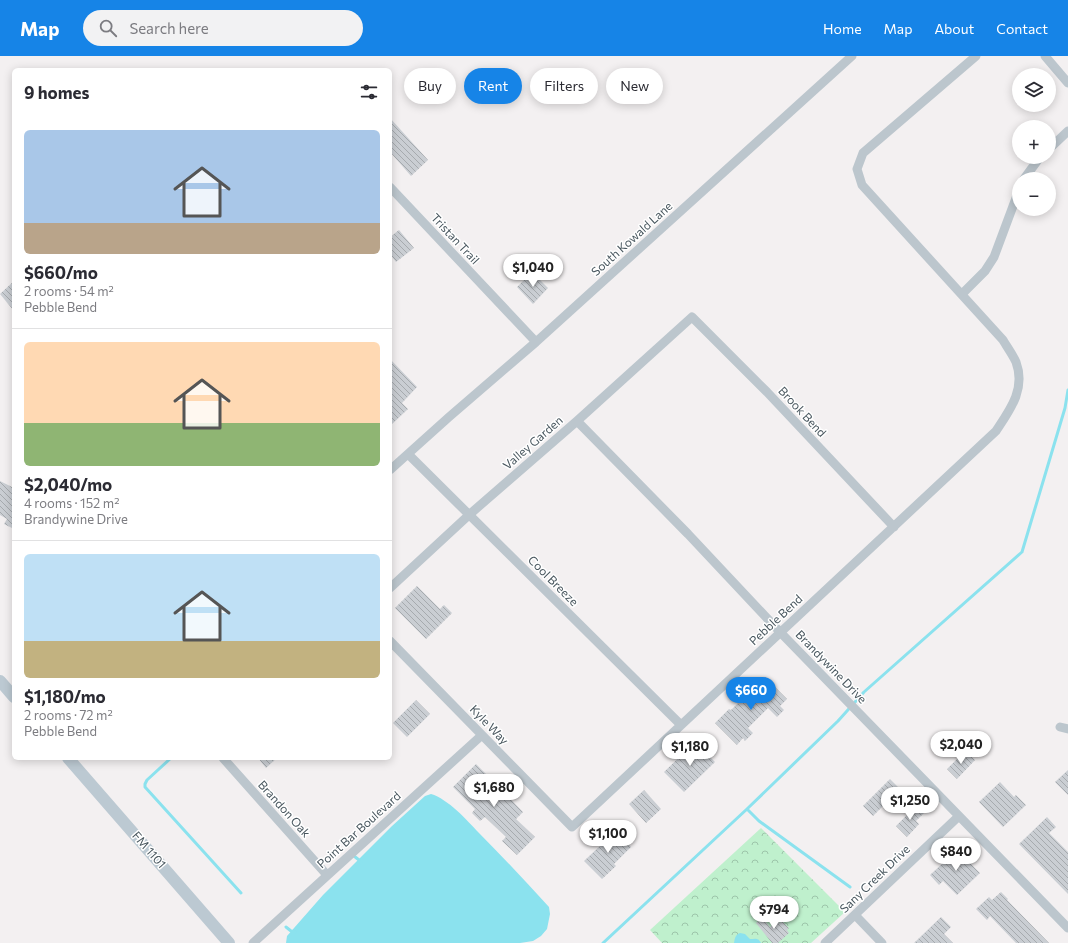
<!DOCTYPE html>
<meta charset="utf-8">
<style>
:root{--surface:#fff;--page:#f2f2f3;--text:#2b2b33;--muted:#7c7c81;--line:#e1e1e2;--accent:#1684e7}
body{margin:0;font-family:Commissioner,sans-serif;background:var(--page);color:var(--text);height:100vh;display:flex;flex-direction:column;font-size:15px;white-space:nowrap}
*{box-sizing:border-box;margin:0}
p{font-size:13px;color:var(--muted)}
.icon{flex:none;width:22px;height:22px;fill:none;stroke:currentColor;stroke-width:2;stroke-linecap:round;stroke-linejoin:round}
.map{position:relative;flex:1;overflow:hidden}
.drawer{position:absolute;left:12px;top:12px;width:380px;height:692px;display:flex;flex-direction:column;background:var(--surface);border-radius:6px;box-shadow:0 2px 10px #0003}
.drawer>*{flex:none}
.banner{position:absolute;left:404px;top:12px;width:380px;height:36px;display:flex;gap:8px}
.controls{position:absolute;left:1012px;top:12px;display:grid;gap:8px}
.controls a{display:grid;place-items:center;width:44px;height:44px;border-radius:50%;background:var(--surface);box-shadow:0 2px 10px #0003;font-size:20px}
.price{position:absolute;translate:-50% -34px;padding:0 9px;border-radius:14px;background:#fff;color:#222;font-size:13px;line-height:26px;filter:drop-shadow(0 1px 2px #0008)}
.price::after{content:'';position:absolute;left:50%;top:24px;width:12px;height:9px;margin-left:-6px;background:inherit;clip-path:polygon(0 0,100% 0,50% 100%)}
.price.current{background:var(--accent);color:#fff}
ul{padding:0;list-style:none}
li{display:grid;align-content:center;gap:8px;height:212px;padding:0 12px}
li+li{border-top:1px solid var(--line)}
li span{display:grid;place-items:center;height:124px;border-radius:6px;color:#555}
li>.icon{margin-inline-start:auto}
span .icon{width:72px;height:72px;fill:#fffc;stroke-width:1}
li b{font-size:17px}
h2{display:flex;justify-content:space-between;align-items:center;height:48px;padding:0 12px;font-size:17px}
.pill{padding:0 14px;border-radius:18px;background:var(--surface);box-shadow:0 2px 10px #0003;font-size:14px;line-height:36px}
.pill.current{background:var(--accent);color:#fff}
header{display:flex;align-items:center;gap:24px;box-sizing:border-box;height:56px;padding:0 20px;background:var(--accent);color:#fff}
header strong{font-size:19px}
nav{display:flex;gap:22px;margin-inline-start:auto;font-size:14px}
.search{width:280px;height:36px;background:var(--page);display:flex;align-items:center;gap:10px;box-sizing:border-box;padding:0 14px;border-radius:22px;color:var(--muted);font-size:15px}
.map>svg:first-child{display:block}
.park{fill:url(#park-crowns)}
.water{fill:#8be2ee}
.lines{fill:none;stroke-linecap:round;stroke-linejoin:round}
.stream{stroke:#8be2ee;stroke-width:3}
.building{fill:url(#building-back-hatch)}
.minor{stroke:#bcc6cd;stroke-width:9}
.secondary{stroke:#bcc9d2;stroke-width:12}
.labels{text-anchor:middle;stroke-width:3;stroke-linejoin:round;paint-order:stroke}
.street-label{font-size:12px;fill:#48565e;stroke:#fff}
</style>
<header>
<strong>Map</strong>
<div class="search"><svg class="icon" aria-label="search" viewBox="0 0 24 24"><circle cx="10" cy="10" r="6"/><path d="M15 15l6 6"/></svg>Search here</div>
<nav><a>Home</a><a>Map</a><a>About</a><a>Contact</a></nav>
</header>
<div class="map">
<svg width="1068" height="887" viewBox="0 0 1068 887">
<defs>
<pattern id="park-crowns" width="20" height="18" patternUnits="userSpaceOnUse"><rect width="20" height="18" fill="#bff0cd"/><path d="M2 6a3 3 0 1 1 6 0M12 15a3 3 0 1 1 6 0" fill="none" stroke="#9dc5aa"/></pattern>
<pattern id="building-back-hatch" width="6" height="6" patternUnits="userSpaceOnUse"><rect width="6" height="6" fill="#caced3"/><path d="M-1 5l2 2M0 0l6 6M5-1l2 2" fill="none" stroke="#a6aaae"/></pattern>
</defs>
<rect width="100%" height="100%" fill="#f3f0f1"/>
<!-- park -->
<path class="park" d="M761 772 845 856 811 887H662L650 874Z"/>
<!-- water -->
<path class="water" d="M431 738C448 743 467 764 479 777 503 801 526 826 549 851L550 858 547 873 541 880 533 885 520 887H286L287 880 323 839 392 770 425 740Z
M740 877 745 878 750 883C755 883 758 881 761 887H734C735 882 735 879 740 877Z"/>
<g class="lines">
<!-- stream -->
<path class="stream" d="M171 702 147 724 145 728V731L241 837
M747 753 759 765 850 831
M354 800 359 804 361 807
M286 871 291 875 295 876
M603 887 747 753 838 665 864 636 1022 496 1065 352 1068 334"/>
</g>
<!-- building -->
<path class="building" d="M390 62 428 104 411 120 390 96Z
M399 174 414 192 396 206 390 198V181Z
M532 216 548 232 533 248 517 231Z
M14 225V255L0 238Z
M390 303 417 331 402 347 408 353 390 370Z
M0 425 14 432V473L4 468 7 463 0 459Z
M417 530 440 553 444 549 452 557 426 583 395 552Z
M765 621 787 643 780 650 784 654 777 661 768 652 748 672 753 677 745 685 743 682 737 689 715 667 729 653 731 654Z
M416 644 430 658 407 681 393 667Z
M695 686 715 706 684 736 664 716Z
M965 695 975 704 957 723 947 713Z
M258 702H277L266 712Z
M476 708 493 725 523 756 516 763 535 781 517 799 502 785 506 781 485 761 480 765 472 757 475 753 453 731Z
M1068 714V739L1055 726Z
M890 723 900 733 873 760 863 750Z
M1000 726 1014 741 1016 739 1026 749 1003 771 979 746Z
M644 734 661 753 646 767 629 748Z
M917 749 924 757 916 765 919 768 907 781 896 770Z
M1047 761 1056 771 1049 777 1068 796V838L1019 788Z
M615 773 631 791 614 808 616 810 602 823 584 805 602 788 600 787Z
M958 793 968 803 967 804 980 817 957 839 943 825 939 829 930 819Z
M1001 836 1008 843 1007 844 1049 887H1016L990 860 987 864 976 853 989 841 992 844Z
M762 861 770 871 777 864 780 867 782 865 789 872 787 874 789 877 778 887H772L756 867Z
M941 861 951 871 944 878 953 887H914Z"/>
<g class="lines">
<!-- minor -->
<path class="minor" d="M1045 0 1068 27
M1049 93 1068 75
M1024 123 1040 101
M390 131 536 286
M962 238 985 215 994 201 1019 134
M577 365 688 478 780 576 1068 872
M408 398 681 669
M390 414 449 361 536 286 852 0
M390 532 470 458 577 365 692 261 767 336 894 471
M390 585 572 771 996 375C1010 354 1026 333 1016 306 1013 299 1007 291 1003 284L862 129 857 113 863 97 976 0
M1060 671 1068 673
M223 702 327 819
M855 859 882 887
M253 887 482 679
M825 887 959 760"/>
<!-- secondary -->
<path class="secondary" d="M0 625 14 641
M68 702 229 887"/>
</g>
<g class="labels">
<!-- street labels -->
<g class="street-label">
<text transform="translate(455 183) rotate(47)" y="4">Tristan Trail</text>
<text transform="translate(632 183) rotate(-42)" y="4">South Kowald Lane</text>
<text transform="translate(802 356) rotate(47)" y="4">Brook Bend</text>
<text transform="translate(533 387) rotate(-41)" y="4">Valley Garden</text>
<text transform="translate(553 525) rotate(45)" y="4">Cool Breeze</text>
<text transform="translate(776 564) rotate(-43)" y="4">Pebble Bend</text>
<text transform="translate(831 611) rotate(46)" y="4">Brandywine Drive</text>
<text transform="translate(489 669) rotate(46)" y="4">Kyle Way</text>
<text transform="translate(284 753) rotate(48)" y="4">Brandon Oak</text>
<text transform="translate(359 774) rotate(-42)" y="4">Point Bar Boulevard</text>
<text transform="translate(149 794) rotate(49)" y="4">FM 1101</text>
<text transform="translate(875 823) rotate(-44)" y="4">Sany Creek Drive</text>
</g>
</g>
</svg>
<div class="controls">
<a><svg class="icon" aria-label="layers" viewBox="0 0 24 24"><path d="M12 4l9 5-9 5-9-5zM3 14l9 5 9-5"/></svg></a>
<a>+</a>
<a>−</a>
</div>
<b class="price" style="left:533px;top:232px">$1,040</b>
<b class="price current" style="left:751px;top:655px">$660</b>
<b class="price" style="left:961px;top:709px">$2,040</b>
<b class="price" style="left:690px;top:711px">$1,180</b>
<b class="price" style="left:494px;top:752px">$1,680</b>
<b class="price" style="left:910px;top:765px">$1,250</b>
<b class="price" style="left:608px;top:798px">$1,100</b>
<b class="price" style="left:956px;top:816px">$840</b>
<b class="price" style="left:774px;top:874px">$794</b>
<div class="banner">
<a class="pill">Buy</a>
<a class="pill current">Rent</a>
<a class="pill">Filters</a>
<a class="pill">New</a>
</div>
<section class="drawer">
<h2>9 homes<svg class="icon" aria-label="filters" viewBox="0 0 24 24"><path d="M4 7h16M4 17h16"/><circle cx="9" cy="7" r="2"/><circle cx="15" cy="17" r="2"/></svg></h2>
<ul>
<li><span style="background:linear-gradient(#a9c7e8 75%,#b9a48a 0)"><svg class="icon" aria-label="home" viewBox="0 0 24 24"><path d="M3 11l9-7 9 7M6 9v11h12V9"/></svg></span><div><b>$660/mo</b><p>2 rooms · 54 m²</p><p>Pebble Bend</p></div></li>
<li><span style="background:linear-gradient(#ffd9b3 65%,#8fb573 0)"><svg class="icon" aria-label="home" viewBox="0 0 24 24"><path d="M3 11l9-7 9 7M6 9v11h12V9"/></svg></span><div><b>$2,040/mo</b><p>4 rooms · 152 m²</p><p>Brandywine Drive</p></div></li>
<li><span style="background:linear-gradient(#bfe0f5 70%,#c2b280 0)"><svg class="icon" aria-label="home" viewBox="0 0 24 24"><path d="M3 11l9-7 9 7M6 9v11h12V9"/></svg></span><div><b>$1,180/mo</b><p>2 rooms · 72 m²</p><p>Pebble Bend</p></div></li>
</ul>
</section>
</div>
